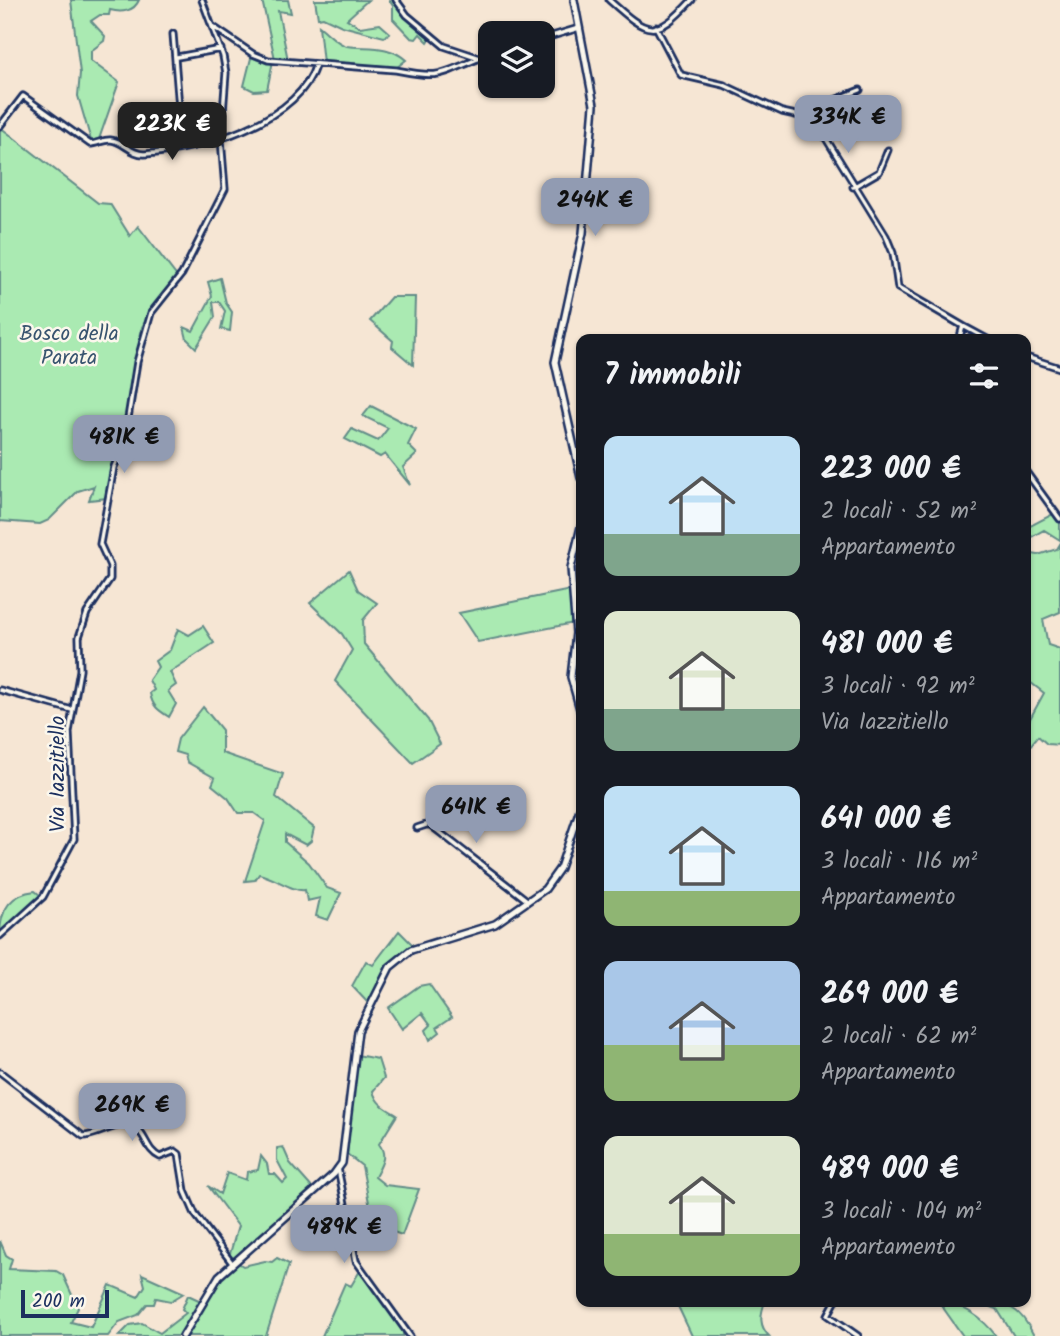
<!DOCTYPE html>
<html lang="it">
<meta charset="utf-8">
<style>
:root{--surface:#171b24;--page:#20242c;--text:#f1f3f6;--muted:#9ea1a6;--accent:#919bb2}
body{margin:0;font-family:Kalam,sans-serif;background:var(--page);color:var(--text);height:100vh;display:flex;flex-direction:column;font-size:26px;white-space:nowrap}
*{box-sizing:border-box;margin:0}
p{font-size:23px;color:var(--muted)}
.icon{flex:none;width:38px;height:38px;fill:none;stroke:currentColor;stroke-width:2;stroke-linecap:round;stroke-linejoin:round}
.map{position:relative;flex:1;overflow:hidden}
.drawer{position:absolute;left:576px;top:334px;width:455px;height:973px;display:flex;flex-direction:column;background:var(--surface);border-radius:14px;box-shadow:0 2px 5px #0004}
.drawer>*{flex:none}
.buttons{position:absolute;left:478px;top:21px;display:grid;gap:14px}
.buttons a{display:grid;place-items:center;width:77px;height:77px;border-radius:14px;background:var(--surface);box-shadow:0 2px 5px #0004;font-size:35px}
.scale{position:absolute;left:21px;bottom:18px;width:88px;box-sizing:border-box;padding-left:7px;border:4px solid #1b2f5e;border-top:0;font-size:19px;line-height:24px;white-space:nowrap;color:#1b2f5e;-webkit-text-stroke:5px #fbf7ec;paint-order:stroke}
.price{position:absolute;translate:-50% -60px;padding:0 16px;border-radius:14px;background:var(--accent);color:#111;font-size:23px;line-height:46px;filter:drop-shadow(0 2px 4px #0008)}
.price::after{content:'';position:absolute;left:50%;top:42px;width:21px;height:16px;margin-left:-10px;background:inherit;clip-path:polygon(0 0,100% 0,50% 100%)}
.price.active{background:#222;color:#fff}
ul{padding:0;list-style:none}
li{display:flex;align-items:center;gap:21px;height:175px;padding:0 28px}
li span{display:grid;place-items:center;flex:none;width:196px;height:140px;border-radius:14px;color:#555}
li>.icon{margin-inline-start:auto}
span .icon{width:84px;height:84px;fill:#fffc;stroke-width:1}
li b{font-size:30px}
h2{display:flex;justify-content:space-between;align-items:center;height:84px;padding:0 28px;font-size:30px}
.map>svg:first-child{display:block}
.green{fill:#aaeab2;stroke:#628c88;stroke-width:2}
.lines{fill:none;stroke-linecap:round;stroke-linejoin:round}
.street-casing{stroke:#1b2f5e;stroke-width:9}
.secondary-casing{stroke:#1b2f5e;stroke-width:10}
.street{stroke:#fbf7ec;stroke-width:3.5}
.secondary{stroke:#fbf7ec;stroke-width:5}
.labels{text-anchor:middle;stroke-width:5;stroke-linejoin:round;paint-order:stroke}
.park-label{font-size:21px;fill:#38546f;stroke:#fbf7ec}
.street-label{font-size:21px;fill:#1b2f5e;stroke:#fbf7ec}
</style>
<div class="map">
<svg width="1060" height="1336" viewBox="0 0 1060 1336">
<rect width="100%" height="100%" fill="#f6e6d4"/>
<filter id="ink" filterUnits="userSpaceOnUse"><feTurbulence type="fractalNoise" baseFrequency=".0143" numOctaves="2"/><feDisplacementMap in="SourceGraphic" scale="14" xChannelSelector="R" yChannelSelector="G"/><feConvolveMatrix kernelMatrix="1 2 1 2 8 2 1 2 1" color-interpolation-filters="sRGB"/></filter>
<g filter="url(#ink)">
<!-- green -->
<path class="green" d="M71 0H139C134 12 121 13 110 10L109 15H100L91 21 105 36 104 41 91 51V61L119 82 98 142 92 144 78 96 80 73Z
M262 0H288L291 13 278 11 288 60 275 59Z
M315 0H368L347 19 360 27 380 24 390 33 384 37 342 26 323 17 318 18Z
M389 0H396L405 14 432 36 428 42 420 34 416 39 411 38 393 19V6Z
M319 26C327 32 337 44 347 46 368 49 388 44 406 60L396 68 323 63Z
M252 54 273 61 267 90 254 91 244 86Z
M0 127 98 203 110 204 130 236 138 226 178 278 154 305 142 327 123 439 107 498 89 500 94 486 78 491 49 520 40 524 0 521Z
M220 278 226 303 232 312 230 331 221 329 225 311 219 302H213L215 317 196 348 187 339 184 327 193 331 212 296 208 282Z
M391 297H415L413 365 392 347 393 341 370 321Z
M371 406 416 429 408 445 417 454 403 467 410 485 385 454 380 457 345 439 352 429 378 441 388 428 363 416Z
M1055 513 1060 520V540L1044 530 1026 540V528Z
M1060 544V612L1043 619 1048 645 1060 649V745L1047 744 1038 736 1026 751V726L1044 693 1026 679V553L1038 555 1057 549Z
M349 570 358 590 377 603 363 620 364 644 428 720 440 744 413 763 335 681 352 650 342 634 310 603Z
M571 590 574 623 478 642 459 613Z
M203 626 214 643 170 672 176 685 168 691 176 704 169 717C158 710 152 706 150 693L154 690 149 680 158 667 155 661 170 650 178 629 189 635Z
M203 707 222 730V753L283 774 276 797 314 828 311 841 306 845 285 834V842L309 863 327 888 341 893 328 920 316 916 320 898 307 901 305 890C293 892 274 877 259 874L255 880 245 881 265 821 254 813H238L228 798 212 785 215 778 187 762 185 755 175 752 178 739Z
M35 891 41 896 0 935C0 911 9 894 35 891Z
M399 931 414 946 390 963 368 1003 352 986 366 961 373 965Z
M429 984 452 1017 437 1027 440 1032 430 1040 426 1030 431 1025 422 1013 402 1029 388 1008 419 986Z
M357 1055 378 1059 384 1078 373 1091C377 1105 386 1108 397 1115L379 1144C388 1156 381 1165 375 1177L385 1185 419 1189 402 1235 393 1232 381 1245 377 1244 362 1166 347 1154Z
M283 1147 290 1163 314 1190 232 1261 229 1257 238 1226 208 1186 220 1194 227 1173 246 1180 247 1172 258 1170 261 1156 267 1164 269 1174H275L283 1183 287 1179 277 1160V1148Z
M0 1241 6 1255 12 1259 9 1269 56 1271 63 1275 78 1308 71 1322 91 1327 110 1285 138 1297 145 1286 142 1274 184 1293 171 1301 156 1298 154 1304H147L138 1315 119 1322 108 1336H0Z
M277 1258 289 1264 266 1336H184L216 1280 237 1262 243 1266 265 1261 272 1262Z
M361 1269 403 1328V1336H322L345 1283 351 1286Z
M188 1295 201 1301 181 1336H119L130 1325 142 1323 160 1333 186 1313 182 1309Z
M676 1302H765C760 1315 759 1326 769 1336H692Z
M939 1302C960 1302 983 1318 996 1336H963Z
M978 1302C1008 1302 1021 1308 1034 1336H1014L997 1309Z"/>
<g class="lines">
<!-- street casing -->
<g class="street-casing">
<path id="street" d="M396 0 407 15 444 46 480 58 490 55
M609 0C648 35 655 40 692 0
M212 26 253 54 268 60 396 70C442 79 438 75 480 58
M656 27 681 75 724 85 782 112 814 119 886 236 893 253 898 288 963 326 959 340
M173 34 181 132
M542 39 579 28
M177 57 221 49
M830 102 860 90
M0 126 23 96 90 144C97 144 104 139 111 140 123 141 132 155 145 154 199 150 298 123 316 64
M853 187 879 172 888 150
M963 326 989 340
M1026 357 1060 368
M1026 472 1060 519
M0 690 72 710
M417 828 429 824 528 901
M0 936 43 897 74 839 69 732 80 670 79 637 87 613 110 579V566L100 544 114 467 124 443 137 362 151 313 182 274 225 189 221 139 226 73 223 56 202 0
M0 1072 83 1136C98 1137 127 1113 140 1132 147 1141 149 1152 160 1157L175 1151 179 1154 185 1191 195 1214 232 1263
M338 1168 356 1261 410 1336
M835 1302 828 1315 858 1336"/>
</g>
<!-- secondary casing -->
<g class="secondary-casing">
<path id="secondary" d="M574 0 594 105 583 233 555 362 581 478
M581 527 571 568 576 633 571 677 581 713
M183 1336 219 1276 334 1174 342 1163 358 1031 390 967 411 950 495 924 545 889 560 868 581 806"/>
</g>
<!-- street -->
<use href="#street" class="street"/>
<!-- secondary -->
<use href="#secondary" class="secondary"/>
</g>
</g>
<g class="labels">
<!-- park labels -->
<g class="park-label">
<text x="69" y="340">Bosco della<tspan x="69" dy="24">Parata</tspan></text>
</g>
<!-- street labels -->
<g class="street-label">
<text transform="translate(57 774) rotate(-90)" y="7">Via Iazzitiello</text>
</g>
</g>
</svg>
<div class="buttons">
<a><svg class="icon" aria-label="layers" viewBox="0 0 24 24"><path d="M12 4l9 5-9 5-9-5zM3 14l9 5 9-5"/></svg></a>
</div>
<div class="scale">200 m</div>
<b class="price" style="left:848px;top:155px">334K €</b>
<b class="price active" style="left:172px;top:162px">223K €</b>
<b class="price" style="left:595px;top:238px">244K €</b>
<b class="price" style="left:124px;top:475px">481K €</b>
<b class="price" style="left:476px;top:845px">641K €</b>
<b class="price" style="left:132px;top:1143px">269K €</b>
<b class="price" style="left:344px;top:1265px">489K €</b>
<section class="drawer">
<h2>7 immobili<svg class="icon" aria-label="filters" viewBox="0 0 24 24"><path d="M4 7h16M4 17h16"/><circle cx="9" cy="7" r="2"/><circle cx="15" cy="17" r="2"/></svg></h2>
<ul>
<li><span style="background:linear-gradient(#bfe0f5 70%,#7fa58c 0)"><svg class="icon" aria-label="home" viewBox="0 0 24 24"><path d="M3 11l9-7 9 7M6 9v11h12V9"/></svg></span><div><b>223 000 €</b><p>2 locali · 52 m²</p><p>Appartamento</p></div></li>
<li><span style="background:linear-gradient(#dfe7d0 70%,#7fa58c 0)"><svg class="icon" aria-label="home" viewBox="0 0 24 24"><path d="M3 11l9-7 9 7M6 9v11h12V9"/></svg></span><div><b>481 000 €</b><p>3 locali · 92 m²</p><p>Via Iazzitiello</p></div></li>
<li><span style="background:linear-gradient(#bfe0f5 75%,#8fb573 0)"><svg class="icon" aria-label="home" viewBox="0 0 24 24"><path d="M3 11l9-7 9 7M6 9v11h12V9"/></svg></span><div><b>641 000 €</b><p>3 locali · 116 m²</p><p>Appartamento</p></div></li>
<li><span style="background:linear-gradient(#a9c7e8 60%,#8fb573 0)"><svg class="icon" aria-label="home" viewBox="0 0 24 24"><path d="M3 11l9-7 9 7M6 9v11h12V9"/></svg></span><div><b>269 000 €</b><p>2 locali · 62 m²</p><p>Appartamento</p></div></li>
<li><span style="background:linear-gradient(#dfe7d0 70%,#8fb573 0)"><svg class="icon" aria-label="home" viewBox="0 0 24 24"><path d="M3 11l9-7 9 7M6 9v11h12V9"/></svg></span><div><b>489 000 €</b><p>3 locali · 104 m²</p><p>Appartamento</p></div></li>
</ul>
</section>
</div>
